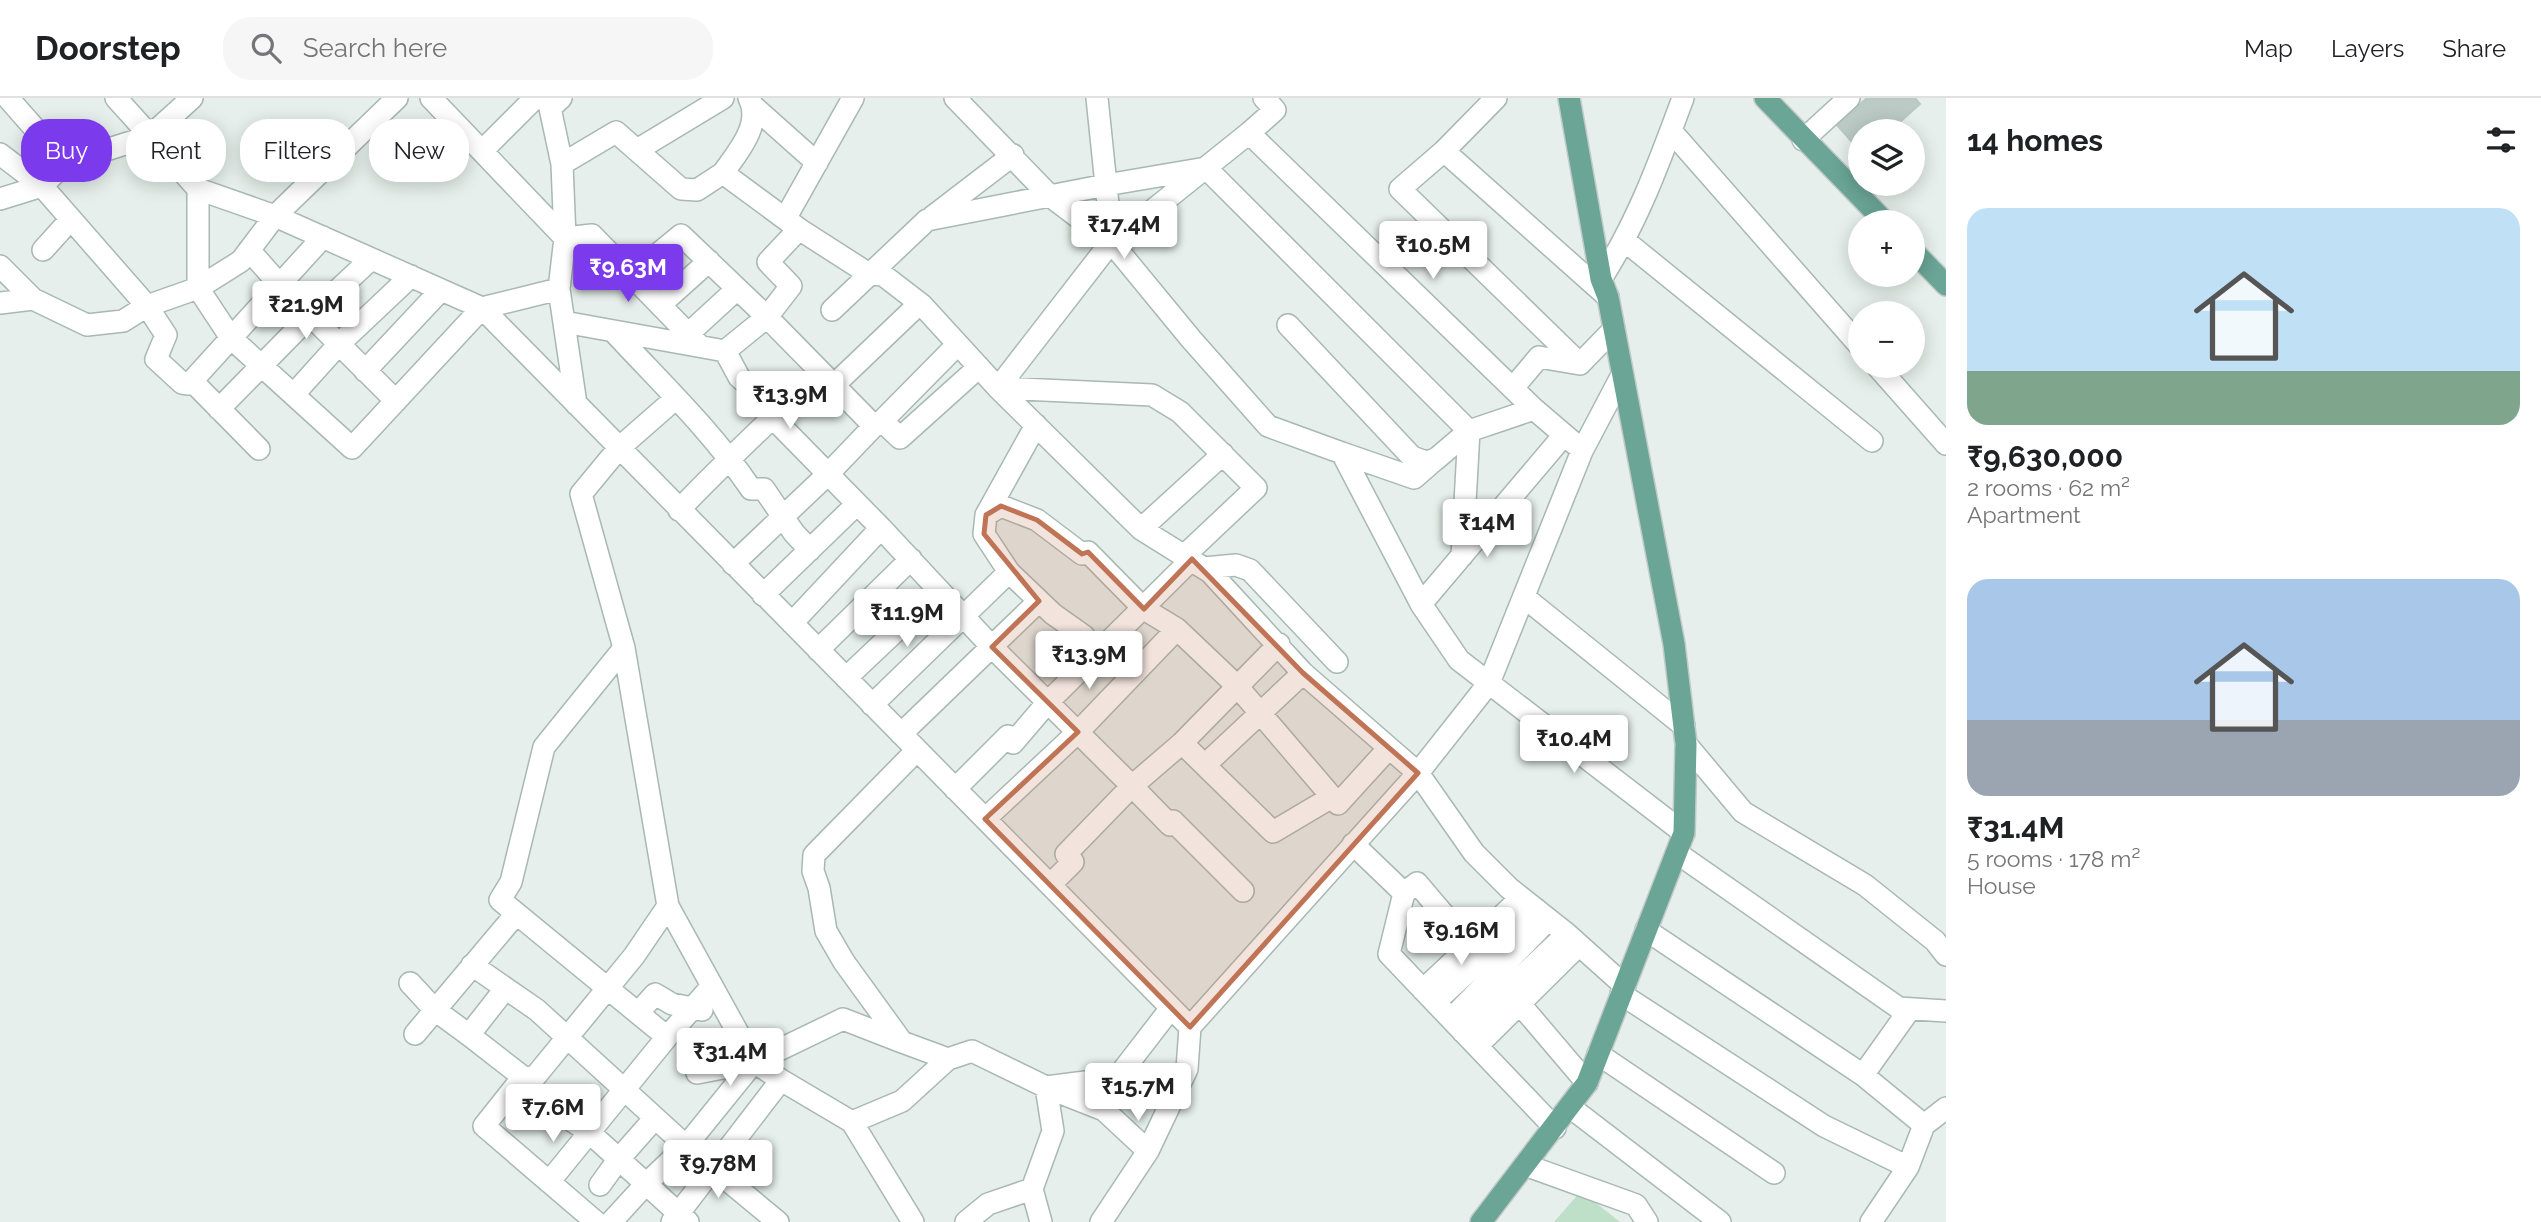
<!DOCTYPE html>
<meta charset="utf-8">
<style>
:root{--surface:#fff;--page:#f6f6f6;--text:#202124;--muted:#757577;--line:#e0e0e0;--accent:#7c3aed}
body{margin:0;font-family:Raleway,sans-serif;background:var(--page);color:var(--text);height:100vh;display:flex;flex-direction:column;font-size:26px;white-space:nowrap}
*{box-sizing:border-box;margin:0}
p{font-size:23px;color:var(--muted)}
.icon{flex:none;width:38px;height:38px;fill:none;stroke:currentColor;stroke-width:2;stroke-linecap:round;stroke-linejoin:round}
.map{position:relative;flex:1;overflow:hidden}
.details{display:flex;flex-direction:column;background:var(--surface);width:595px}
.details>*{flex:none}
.guide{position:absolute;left:21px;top:21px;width:665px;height:63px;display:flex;gap:14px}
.controls{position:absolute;left:1848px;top:21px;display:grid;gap:14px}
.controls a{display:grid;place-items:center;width:77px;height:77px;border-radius:50%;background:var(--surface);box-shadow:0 4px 18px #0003;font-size:35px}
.price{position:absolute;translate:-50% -60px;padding:0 16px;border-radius:7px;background:#fff;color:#222;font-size:23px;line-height:46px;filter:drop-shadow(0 2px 4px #0008)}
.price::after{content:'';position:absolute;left:50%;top:42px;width:21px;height:16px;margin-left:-10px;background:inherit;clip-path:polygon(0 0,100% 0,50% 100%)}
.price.selected{background:var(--accent);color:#fff}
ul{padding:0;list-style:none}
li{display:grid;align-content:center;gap:14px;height:371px;padding:0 21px}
li span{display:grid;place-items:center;height:217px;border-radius:21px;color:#555}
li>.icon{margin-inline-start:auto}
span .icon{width:126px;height:126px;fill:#fffc;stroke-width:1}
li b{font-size:30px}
h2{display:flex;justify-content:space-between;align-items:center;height:84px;padding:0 21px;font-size:30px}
.chip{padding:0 24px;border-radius:28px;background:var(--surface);box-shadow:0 4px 18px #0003;font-size:24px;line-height:63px}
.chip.selected{background:var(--accent);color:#fff}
header{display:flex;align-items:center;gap:42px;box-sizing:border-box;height:98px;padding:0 35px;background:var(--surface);border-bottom:2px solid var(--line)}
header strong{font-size:33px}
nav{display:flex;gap:38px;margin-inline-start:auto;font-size:24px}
.search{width:490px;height:63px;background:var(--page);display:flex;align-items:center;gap:18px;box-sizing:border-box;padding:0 24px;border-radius:28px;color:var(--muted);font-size:26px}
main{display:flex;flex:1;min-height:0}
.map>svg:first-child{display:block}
.green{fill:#bfe0c8}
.building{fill:#bbcac4;stroke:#b8c9c2;stroke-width:2}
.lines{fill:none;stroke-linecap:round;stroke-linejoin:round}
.minor-casing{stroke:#a8b8b2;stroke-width:24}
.major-casing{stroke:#c2cac8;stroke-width:24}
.minor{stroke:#fff;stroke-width:21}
.major{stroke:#6aa596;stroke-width:21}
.marked{fill:#c07456;fill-opacity:0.2;stroke:#c07456;stroke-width:5;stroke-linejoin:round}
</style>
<header>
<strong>Doorstep</strong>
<div class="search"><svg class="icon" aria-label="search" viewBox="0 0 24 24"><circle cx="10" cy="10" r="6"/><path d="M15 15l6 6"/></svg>Search here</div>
<nav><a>Map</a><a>Layers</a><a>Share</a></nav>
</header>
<main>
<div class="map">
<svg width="1946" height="1124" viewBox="0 0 1946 1124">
<rect width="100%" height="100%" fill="#e6efeb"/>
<!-- green -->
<path class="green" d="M1581 1093 1620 1124H1554Z"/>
<!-- building -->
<path class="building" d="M1867 0H1915L1920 6 1890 33H1860V53L1837 27Z"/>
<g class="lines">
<!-- minor casing -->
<g class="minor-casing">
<path id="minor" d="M8 0 65 65 42 88 147 208 166 237 156 261 182 285 189 286 192 283 259 351
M116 0 198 91 275 118 482 210 1190 929
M431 0 565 140 592 137 700 248
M955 0 1050 98 1112 145 1191 241 1268 328 1342 355 1421 506
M1097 0 1112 145
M1264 0 1275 12 1249 35 1534 311 1575 346
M1496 0 1444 53 1608 199
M753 8 817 65
M1671 33 1860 248
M1803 42 1849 0
M637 52 723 0
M482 53 535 0
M1444 53 1400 91 1580 266 1614 231
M0 56 42 88
M65 65 150 38 192 0
M562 66 616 34 681 91 697 92 723 75 799 131
M723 75C737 55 763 26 749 0
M198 91V190L231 240 352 350 482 210 559 191 576 306
M0 101 42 88
M932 119 1013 57
M785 121 853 0
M1625 143 1872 343
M43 152 71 121
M249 152 279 186 396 303
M0 168 33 201
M630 179 681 137 767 219 874 328 882 323 900 340 979 269
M1601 181C1638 123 1659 65 1683 0
M559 191 565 140 562 66 550 10 561 0
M0 205 33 201 87 227 123 223 147 208 198 190 241 163 275 118 397 0
M660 207 709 163
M832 212 927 122 1106 87 1206 70 1469 333 1534 311
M564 224 725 253 767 219 791 188 768 164 799 131 869 176 883 177 922 207 998 290 1141 431 1210 474 1303 575 1418 675 1474 755 1509 790 1567 836 1625 888
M1288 227 1412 359 1426 364 1436 361 1469 333
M613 233C661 285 712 333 751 391H764L794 435 810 452
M688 236 737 191
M725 253 739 279 762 300 773 320 881 430 992 549 1132 688 1182 645 1273 734 1332 699 1338 706 1389 650
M1877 268 1946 346
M365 273 441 192
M192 283 323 139
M833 288 919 206
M998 290 1152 297 1180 314 1256 390 1185 457
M998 290 1108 148 1249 35
M1513 290 1539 259 1580 266
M294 296 339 246 411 178
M675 301 619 350 581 396 624 550 668 808 754 964 781 982 852 1024 913 1124
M219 311 311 217 371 161
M882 323 957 247
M1564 337 1421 506 1459 562 1684 735
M1342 355 1414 380 1438 359
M679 412C724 364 773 320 820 274
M986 417 1036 327
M1141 431 1223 356
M1462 458 1469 333
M733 466 828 376 874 328
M1204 470 1236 467 1250 472 1337 564
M763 497 857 406
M1524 499 1684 628
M792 525 881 430
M1084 538 1053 516 1009 474 984 436 986 417 1001 408 1037 422 1082 456 1088 454 1144 511 1177 531 1237 588 1332 699
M624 550 544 649 511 784 500 802 667 939 712 888
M818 552 911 461
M846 580 939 492
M872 607 1009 474
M901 636 1039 503
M1182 645 1279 546
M1686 646 1743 714 1865 787 1935 843 1946 857
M917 652 814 757 813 773 819 790 826 833 844 864 902 944 948 961
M1205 667 1303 575
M955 691 1008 638 1013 645 1048 604 1192 461
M985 721 1078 634 1177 531
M1353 746 1404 795 1417 785 1587 985
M1677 755 1899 910 1946 913
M1050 787 1073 764 1066 756 1132 688 1170 727 1173 723 1243 793
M1404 795 1389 856 1555 1030
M668 808 634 858 534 980 523 979 524 990 590 1035 688 1124
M1646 832 1863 977 1910 911
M472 867 537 912 686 1048 778 1124
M410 885 435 912 469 937
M505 891 469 937 523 979 484 1028 596 1124
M1423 892 1521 800
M1621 896 1824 1028 1908 1069 1924 1027
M1435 904 1536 811
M638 915 655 896 672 906 702 912
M1451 921 1548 822
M1463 934 1567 836
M415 936 516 816
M1477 948 1579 847
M1598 956 1774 1075
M697 975 754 964 843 921 902 944
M1863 977 1924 1027 1946 1010
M1046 989 1117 980 1171 910
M1048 990 1104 1012 1148 1053
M1570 1009 1720 1124
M852 1024 902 1003 948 961 972 953 1046 989 1053 1033 1032 1091 1041 1124
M1525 1067 1636 1107 1647 1124
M549 1084 667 939
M600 1087 618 1062 655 1020
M611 1124 645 1087 686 1048 754 964
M672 1124 781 982
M966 1124 988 1106 1032 1091
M1101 1124 1148 1053 1187 971 1190 929 1418 675 1489 585 1582 353 1622 277
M1871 1124 1908 1069"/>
</g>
<!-- major casing -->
<g class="major-casing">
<path id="major" d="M1765 0 1885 124
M1913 153 1946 187
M1481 1124 1587 985 1684 735 1686 646 1674 546 1608 199 1601 181 1569 0"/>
</g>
<!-- minor -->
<use href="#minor" class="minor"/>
<!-- major -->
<use href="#major" class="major"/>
</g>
<!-- marked area -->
<path class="marked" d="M1001 408 1037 422 1082 456 1088 454 1144 511 1192 461 1303 575 1418 675 1190 929 985 721 1078 634 992 549 1039 503 984 436 986 417Z"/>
</svg>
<div class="controls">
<a><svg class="icon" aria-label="layers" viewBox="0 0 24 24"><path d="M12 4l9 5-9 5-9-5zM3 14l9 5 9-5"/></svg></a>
<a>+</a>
<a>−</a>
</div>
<b class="price" style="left:1124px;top:163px">₹17.4M</b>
<b class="price" style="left:1433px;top:183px">₹10.5M</b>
<b class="price selected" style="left:628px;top:206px">₹9.63M</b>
<b class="price" style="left:306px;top:243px">₹21.9M</b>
<b class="price" style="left:790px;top:333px">₹13.9M</b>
<b class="price" style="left:1487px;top:461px">₹14M</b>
<b class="price" style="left:907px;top:551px">₹11.9M</b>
<b class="price" style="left:1089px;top:593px">₹13.9M</b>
<b class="price" style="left:1574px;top:677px">₹10.4M</b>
<b class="price" style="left:1461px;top:869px">₹9.16M</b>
<b class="price" style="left:730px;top:990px">₹31.4M</b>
<b class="price" style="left:1138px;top:1025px">₹15.7M</b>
<b class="price" style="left:553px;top:1046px">₹7.6M</b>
<b class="price" style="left:718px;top:1102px">₹9.78M</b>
<div class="guide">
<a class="chip selected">Buy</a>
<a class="chip">Rent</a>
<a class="chip">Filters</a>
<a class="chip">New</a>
</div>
</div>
<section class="details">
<h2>14 homes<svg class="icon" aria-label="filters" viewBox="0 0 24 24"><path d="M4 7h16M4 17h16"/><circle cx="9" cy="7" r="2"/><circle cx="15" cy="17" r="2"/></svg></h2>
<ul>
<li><span style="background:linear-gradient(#bfe0f5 75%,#7fa58c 0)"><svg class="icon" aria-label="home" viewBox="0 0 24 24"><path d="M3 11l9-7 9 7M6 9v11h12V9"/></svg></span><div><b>₹9,630,000</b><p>2 rooms · 62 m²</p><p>Apartment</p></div></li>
<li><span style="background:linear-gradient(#a9c7e8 65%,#9aa5b1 0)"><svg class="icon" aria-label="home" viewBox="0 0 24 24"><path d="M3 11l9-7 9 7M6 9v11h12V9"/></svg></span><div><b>₹31.4M</b><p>5 rooms · 178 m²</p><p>House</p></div></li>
</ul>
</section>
</main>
